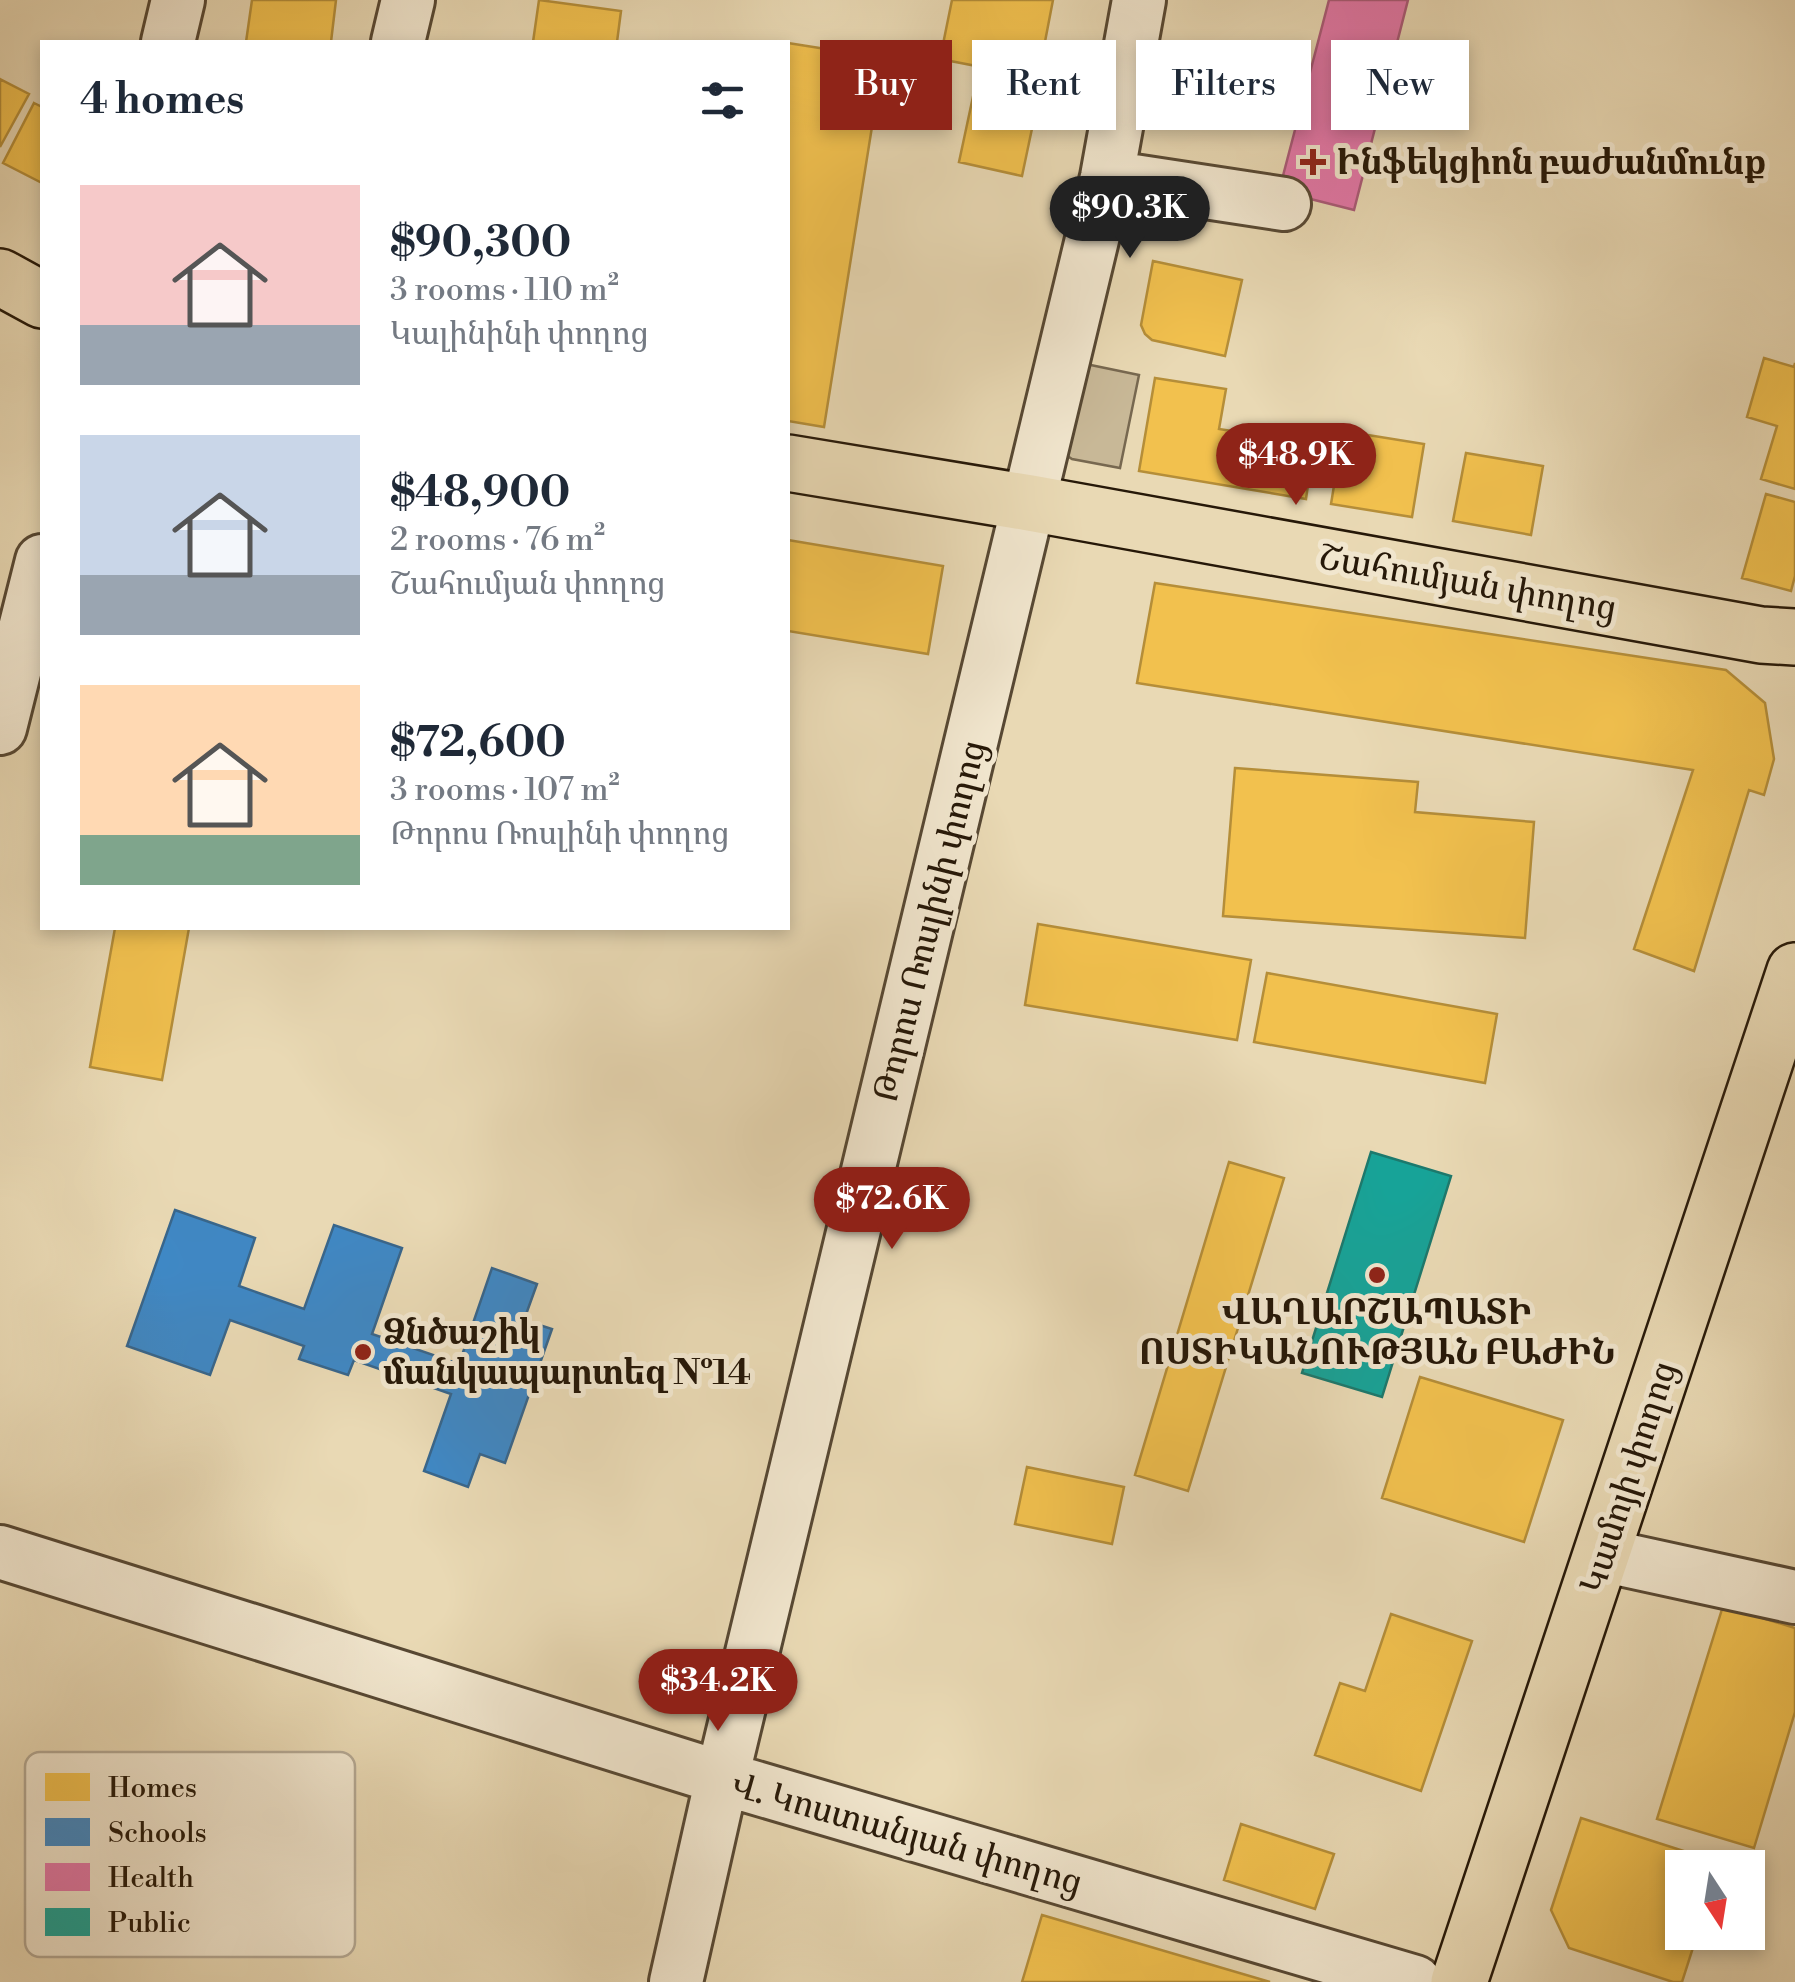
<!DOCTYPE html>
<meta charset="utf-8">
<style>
:root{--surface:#fff;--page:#f6f6f7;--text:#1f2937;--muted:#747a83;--accent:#8f2418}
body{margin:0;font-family:"Libre Bodoni","Noto Serif Armenian",serif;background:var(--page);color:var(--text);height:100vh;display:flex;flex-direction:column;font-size:38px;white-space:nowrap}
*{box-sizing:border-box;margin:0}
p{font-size:32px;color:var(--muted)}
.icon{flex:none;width:55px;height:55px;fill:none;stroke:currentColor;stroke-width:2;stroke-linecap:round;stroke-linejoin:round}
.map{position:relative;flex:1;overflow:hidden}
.side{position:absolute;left:40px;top:40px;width:750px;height:890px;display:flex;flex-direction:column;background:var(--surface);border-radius:0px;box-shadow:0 5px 15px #0003}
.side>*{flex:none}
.banner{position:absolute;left:820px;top:40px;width:825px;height:90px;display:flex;gap:20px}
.needle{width:65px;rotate:168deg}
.tools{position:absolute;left:1665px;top:1850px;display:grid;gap:20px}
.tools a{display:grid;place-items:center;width:100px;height:100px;border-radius:0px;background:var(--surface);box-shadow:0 5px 15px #0003;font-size:50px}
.price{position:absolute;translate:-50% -85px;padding:0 22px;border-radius:35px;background:var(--accent);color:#fff;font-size:32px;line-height:65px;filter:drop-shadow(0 2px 5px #0008)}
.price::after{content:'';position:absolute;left:50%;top:60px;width:30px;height:22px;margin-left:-15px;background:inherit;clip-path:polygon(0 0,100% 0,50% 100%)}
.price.on{background:#222;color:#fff}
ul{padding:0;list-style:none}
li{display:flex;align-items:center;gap:30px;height:250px;padding:0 40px}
li span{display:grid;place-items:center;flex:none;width:280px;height:200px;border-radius:0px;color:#555}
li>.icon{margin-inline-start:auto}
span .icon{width:120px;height:120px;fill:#fffc;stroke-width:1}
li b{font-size:42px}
h2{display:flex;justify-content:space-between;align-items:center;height:120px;padding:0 40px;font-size:42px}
.chip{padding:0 35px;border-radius:0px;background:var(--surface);box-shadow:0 5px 15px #0003;font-size:35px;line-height:90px}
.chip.on{background:var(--accent);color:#fff}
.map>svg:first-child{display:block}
.green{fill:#c8b897;stroke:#776850;stroke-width:2.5}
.homes{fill:#f2c14e;stroke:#b58e39;stroke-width:2.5}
.schools{fill:#3f88c5;stroke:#38668c;stroke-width:2.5}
.health{fill:#e377a8;stroke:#aa5a78;stroke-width:2.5}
.public{fill:#17a398;stroke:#1c796d;stroke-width:2.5}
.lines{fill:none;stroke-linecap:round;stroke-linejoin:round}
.minor-casing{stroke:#574833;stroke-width:58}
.major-casing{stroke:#261808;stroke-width:60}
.minor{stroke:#f1e6ce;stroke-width:52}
.major{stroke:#e9d9b4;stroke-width:55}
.poi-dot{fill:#8f2418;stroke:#f1e6ce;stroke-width:4}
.labels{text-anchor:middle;stroke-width:10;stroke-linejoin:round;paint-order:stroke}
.poi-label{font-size:35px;font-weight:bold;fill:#261808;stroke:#f1e6ce;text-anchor:start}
.street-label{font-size:35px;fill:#261808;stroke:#f1e6ce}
.key{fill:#f1e6ce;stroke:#b4a893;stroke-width:2.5}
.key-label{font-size:28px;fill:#261808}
</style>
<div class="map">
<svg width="1795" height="1982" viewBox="0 0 1795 1982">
<rect width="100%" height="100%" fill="#e9d9b4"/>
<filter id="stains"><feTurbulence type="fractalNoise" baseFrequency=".002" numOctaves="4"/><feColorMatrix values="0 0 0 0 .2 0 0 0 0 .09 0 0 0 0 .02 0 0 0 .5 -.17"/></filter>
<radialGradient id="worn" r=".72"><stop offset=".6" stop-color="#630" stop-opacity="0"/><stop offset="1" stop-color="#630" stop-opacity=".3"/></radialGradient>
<!-- green -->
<path class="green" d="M1081 363 1139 375 1120 468 1072 459 1066 455Z"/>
<!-- homes -->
<path class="homes" d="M252 0H336L331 42H246Z
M539 0 621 11 617 42H533Z
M952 0H1053L1038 78 940 59Z
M788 43 883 58 824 427 788 421Z
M0 79 29 94 0 147Z
M974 92 1037 105 1022 176 959 162Z
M34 103 42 107V183L3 163Z
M1153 261 1242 280 1225 356 1152 340 1145 334 1141 325Z
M1764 358 1794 367 1795 363V489L1761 479 1777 426 1747 417Z
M1155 378 1226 389 1219 429 1314 444 1306 499 1139 471Z
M1343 431 1424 444 1412 517 1331 504Z
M1466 453 1543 466 1531 535 1453 521Z
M1766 494 1795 502V576L1791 591 1742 578Z
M788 540 943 566 928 654 788 631Z
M1155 583 1726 670 1765 703 1774 759 1764 795 1749 790 1694 971 1634 949 1693 770 1137 683Z
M1235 768 1418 782 1415 812 1534 822 1525 938 1223 916Z
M1038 924 1251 960 1237 1040 1025 1005Z
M115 928H189L162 1080 90 1067Z
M1267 973 1497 1014 1485 1083 1254 1042Z
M1229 1162 1284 1178 1188 1491 1135 1475Z
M1420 1377 1563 1420 1524 1542 1382 1498Z
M1027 1467 1124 1487 1112 1544 1015 1524Z
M1723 1606 1795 1628V1712L1754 1848 1657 1819Z
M1391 1614 1472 1641 1421 1791 1315 1755 1340 1683 1365 1691Z
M1581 1818 1721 1863 1719 1868H1682V1932H1698L1682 1982H1673L1569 1948 1551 1910Z
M1241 1824 1334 1854 1315 1909 1224 1880Z
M1042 1915 1270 1982H1022Z"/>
<!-- schools -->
<path class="schools" d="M175 1210 255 1238 239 1286 304 1309 334 1225 402 1248 372 1334 459 1364 492 1268 537 1284 524 1320 552 1329 505 1463 480 1454 468 1487 424 1471 451 1394 354 1360 348 1375 299 1359 304 1346 230 1320 210 1375 127 1346Z"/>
<!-- health -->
<path class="health" d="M1329 0H1408L1354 210 1279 191Z"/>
<!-- public -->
<path class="public" d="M1371 1152 1451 1176 1382 1397 1302 1373Z"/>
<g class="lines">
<!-- minor casing -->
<g class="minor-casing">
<path id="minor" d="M168 42 178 0
M398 42 408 0
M1107 177 1284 204
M0 728 42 561
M0 1552 722 1778 1415 1982
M1602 1555 1795 1597
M676 1982 722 1778 1107 177 1139 0"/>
</g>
<!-- major casing -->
<g class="major-casing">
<path id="major" d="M0 277 42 300
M788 463 1030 503 1761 635 1795 637
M1459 1982 1795 971"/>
</g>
<!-- minor -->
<use href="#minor" class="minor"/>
<!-- major -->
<use href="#major" class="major"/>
</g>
<!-- markers -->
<g class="poi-dot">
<path d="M1308 147h10v10h10v10h-10v10h-10v-10h-10v-10h10z"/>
<circle cx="1377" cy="1275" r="10"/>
<circle cx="363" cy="1352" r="10"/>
</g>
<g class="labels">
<!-- poi labels -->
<g class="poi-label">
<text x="1336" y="174">Ինֆեկցիոն բաժանմունք</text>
<text x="1377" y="1324" text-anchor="middle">ՎԱՂԱՐՇԱՊԱՏԻ<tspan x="1377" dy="40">ՈՍՏԻԿԱՆՈՒԹՅԱՆ ԲԱԺԻՆ</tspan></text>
<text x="383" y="1344">Ձնծաշիկ<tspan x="383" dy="40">մանկապարտեզ №14</tspan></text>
</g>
<!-- street labels -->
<g class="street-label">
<text transform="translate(1468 582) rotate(10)" y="12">Շահումյան փողոց</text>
<text transform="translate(929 921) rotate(-76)" y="12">Թորոս Ռոսլինի փողոց</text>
<text transform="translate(1628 1477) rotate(-72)" y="12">Կամոյի փողոց</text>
<text transform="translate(907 1833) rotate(16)" y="12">Վ. Կոստանյան փողոց</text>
</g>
</g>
<!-- legend -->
<rect x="25" y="1752" width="330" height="205" rx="15" class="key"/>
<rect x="45" y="1773" width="45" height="28" fill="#f2c14e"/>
<rect x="45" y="1818" width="45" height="28" fill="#3f88c5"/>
<rect x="45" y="1863" width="45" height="28" fill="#e377a8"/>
<rect x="45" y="1908" width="45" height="28" fill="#17a398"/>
<g class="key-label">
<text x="108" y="1797">Homes</text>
<text x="108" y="1842">Schools</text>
<text x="108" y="1887">Health</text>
<text x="108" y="1932">Public</text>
</g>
<rect width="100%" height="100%" filter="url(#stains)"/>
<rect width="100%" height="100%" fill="url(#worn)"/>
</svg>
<div class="tools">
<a><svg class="needle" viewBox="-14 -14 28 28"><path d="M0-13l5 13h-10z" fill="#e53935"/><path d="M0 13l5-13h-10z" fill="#747a83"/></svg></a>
</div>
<b class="price on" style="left:1130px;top:261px">$90.3K</b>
<b class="price" style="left:1296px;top:508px">$48.9K</b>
<b class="price" style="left:892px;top:1252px">$72.6K</b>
<b class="price" style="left:718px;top:1734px">$34.2K</b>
<div class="banner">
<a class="chip on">Buy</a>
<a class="chip">Rent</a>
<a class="chip">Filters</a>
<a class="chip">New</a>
</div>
<section class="side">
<h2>4 homes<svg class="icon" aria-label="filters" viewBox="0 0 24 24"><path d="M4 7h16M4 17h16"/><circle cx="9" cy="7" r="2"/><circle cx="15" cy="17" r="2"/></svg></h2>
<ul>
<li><span style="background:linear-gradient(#f6c9c9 70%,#9aa5b1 0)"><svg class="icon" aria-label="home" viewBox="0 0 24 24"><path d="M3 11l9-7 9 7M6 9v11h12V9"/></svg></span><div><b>$90,300</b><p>3 rooms · 110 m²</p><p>Կալինինի փողոց</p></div></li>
<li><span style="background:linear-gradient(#c9d6e8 70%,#9aa5b1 0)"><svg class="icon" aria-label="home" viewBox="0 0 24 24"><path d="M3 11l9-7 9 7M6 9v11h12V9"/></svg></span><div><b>$48,900</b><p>2 rooms · 76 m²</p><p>Շահումյան փողոց</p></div></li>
<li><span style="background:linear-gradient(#ffd9b3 75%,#7fa58c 0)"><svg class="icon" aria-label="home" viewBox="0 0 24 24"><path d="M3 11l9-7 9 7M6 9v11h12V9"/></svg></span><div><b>$72,600</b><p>3 rooms · 107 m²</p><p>Թորոս Ռոսլինի փողոց</p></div></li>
</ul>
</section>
</div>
